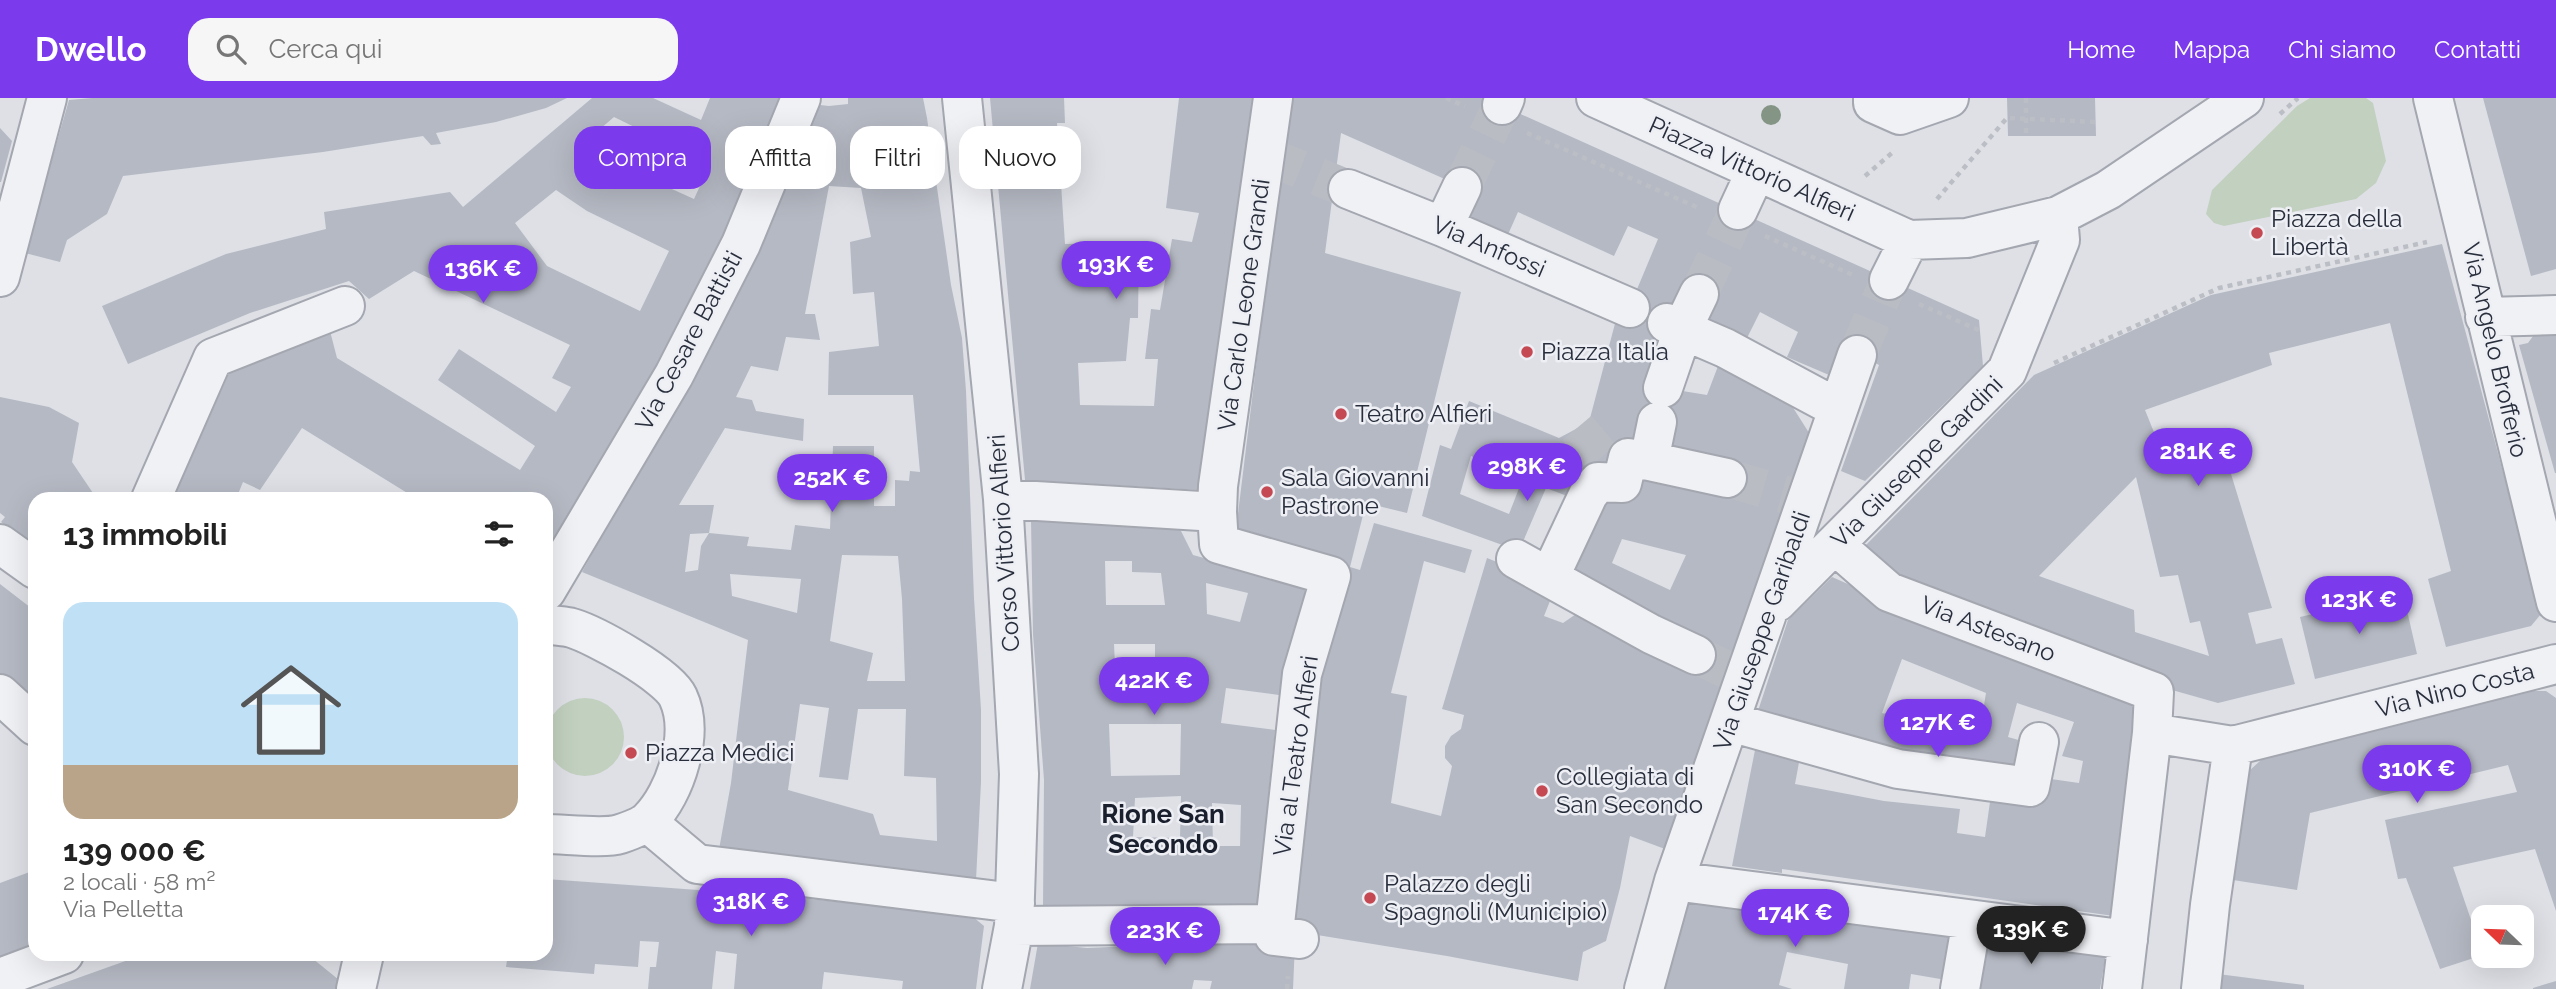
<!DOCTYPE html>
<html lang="it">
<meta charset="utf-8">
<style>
:root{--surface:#fff;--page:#f6f6f6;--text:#222;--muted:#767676;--line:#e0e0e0;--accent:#7c3aed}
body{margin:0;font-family:Raleway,sans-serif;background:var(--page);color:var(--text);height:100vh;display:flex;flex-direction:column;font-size:26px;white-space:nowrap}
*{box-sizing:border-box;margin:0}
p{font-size:23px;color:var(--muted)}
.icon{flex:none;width:38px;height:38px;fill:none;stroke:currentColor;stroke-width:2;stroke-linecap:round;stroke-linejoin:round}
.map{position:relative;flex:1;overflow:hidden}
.panel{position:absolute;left:28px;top:394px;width:525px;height:469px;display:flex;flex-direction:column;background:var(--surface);border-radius:21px;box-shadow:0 7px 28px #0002}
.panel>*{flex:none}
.banner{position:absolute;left:574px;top:28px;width:665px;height:63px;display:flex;gap:14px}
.needle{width:46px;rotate:293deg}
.buttons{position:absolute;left:2471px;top:807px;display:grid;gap:14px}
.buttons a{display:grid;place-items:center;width:63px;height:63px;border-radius:14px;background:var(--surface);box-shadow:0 7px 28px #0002;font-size:35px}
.price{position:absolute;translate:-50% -60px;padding:0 16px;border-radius:24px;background:var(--accent);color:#fff;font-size:23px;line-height:46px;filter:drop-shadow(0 2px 4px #0008)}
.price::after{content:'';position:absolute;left:50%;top:42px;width:21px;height:16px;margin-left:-10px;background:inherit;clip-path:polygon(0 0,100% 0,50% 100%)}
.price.on{background:#222;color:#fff}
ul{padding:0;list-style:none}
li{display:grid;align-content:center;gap:14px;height:371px;padding:0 35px}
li+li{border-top:2px solid var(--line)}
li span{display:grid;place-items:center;height:217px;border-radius:21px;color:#555}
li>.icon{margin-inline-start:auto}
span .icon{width:126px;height:126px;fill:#fffc;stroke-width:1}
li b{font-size:30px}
h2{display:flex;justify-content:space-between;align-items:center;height:84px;padding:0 35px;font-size:30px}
.tag{padding:0 24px;border-radius:21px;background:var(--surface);box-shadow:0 7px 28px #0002;font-size:24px;line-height:63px}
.tag.on{background:var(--accent);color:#fff}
header{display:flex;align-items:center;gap:42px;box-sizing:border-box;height:98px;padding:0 35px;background:var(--accent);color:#fff}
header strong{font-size:33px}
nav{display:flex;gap:38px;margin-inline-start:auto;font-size:24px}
.search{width:490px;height:63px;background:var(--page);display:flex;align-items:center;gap:18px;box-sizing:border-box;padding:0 24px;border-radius:21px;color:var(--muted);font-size:26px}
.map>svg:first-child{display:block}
.green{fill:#c2d0bf}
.building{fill:#b5b9c3;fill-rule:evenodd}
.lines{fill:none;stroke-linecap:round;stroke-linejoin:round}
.minor-tunnel{stroke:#babcc4;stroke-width:38;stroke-dasharray:38 19;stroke-linecap:butt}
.minor-casing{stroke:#a4a7b0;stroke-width:42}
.path{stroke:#bcbec5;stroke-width:4.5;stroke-dasharray:5 5;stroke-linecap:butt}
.minor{stroke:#f0f1f5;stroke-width:38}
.tree{fill:#849585}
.poi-dot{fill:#c54953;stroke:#edeff4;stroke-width:2.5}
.labels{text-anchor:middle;stroke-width:5;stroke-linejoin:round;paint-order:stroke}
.street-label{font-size:24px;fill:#282e3c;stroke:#edeff4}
.poi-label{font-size:24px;fill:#282e3c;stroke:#edeff4;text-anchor:start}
.neighbourhood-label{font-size:26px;font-weight:bold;fill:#1a1f2d;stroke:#edeff4}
</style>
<header>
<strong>Dwello</strong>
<div class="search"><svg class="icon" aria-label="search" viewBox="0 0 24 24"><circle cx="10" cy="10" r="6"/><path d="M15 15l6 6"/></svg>Cerca qui</div>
<nav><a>Home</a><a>Mappa</a><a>Chi siamo</a><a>Contatti</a></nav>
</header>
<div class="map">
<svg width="2556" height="891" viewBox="0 0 2556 891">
<rect width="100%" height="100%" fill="#dee0e6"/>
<!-- green -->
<path class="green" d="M2310 0H2366L2373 5 2386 63 2376 85 2356 101 2224 128 2214 125 2206 116 2212 92 2297 8Z
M546 639a39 39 0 1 1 78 0a39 39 0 1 1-78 0Z"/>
<!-- building -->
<path class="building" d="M92 0H567L546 10 496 24 436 35 441 46 431 47 423 38 323 54 123 78 107 116 67 142 60 164 25 155 69 2Z
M592 0H653L701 22 710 0H791L717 169 546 468V401H417L302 330 260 392 243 384 236 401H173L237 257 330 233 337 260 520 372 535 348 438 282 459 251 556 314 571 289 552 280 570 247 414 173 369 201 349 183 250 215 128 266 102 208 226 156 326 131 324 114 450 94 463 109ZM614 19 710 66 694 101 579 49ZM556 92 587 113 669 153 640 213 547 168 515 125Z
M848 0H923L927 20 951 187 962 240 966 293 974 500 981 612V684L976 782 718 757 731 685 748 542 582 474 752 169 811 6 829 8 848 6ZM829 88 861 90 871 139 850 144 853 196 874 194 879 248 829 254 828 297H913L920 374 910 373 909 383 895 382V408H874V348H833L830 431 795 427 791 452 747 448 749 439 709 435 701 448 698 472 685 474 690 436 709 435 714 407H679L725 330 803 343 804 321 756 313 752 302 736 299 751 268 778 273 786 239 820 242 815 216H805ZM842 457 898 458 902 501 905 583H867L873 555 830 543ZM730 476 801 481 797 515 732 498ZM800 606 829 610 819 679 848 682 858 611H906L904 678 936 680 937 743 880 737 873 716 788 692Z
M990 0H1064L1065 25H1057L1065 146 1139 144 1138 220H1130L1126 263 1078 265 1080 307 1154 308 1158 261H1145L1151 211 1160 212 1172 141 1192 144 1199 115 1166 110 1179 0H1254L1199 392 1025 382Z
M1289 0H1485L1979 222 1983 268 1865 383 1841 373 1879 267 1840 247 1829 277 1787 259 1798 234 1760 214 1744 246 1673 205 1652 288 1707 297 1723 255 1792 308 1811 338 1761 491 1728 567 1692 683 1665 751 1630 738 1620 790 1606 843 1583 854 1578 883 1447 858 1280 831 1320 580 1347 468 1235 440ZM1341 35 1474 94 1461 121 1506 141 1518 114 1614 158 1628 128 1658 141 1625 220 1617 218 1589 324 1559 340 1469 303 1451 351 1440 347 1422 418 1519 453 1546 390 1575 401 1610 369 1643 351 1630 404 1596 400 1566 483 1615 531 1607 534 1596 521 1579 514 1563 525 1544 518 1556 488 1487 460 1442 611 1464 617 1461 631 1451 638 1445 648V660L1452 668 1441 718 1391 705 1407 598 1391 595 1424 463 1465 475 1472 452 1374 425 1360 472 1350 469 1366 405 1407 415 1461 194 1325 155ZM1471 358 1523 380 1509 416 1460 396ZM1622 441 1686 457 1670 492 1612 465Z
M2007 0H2095L2096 38H2008Z
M2483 0H2556V171L2531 178Z
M0 30 12 43 1 84H0Z
M2442 146 2541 516 2531 528 2446 549 2428 481 2451 473 2390 225 2269 255 2272 267 2145 312 2168 369 2224 353 2272 510 2248 515 2256 546 2282 540 2295 586 2218 605 2165 590 1897 489 1865 448 2034 277 2211 197ZM2136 379 2160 479 2178 477 2190 525 2200 523 2209 558 2135 534 2134 512 2039 478Z
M2556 220V375H2555L2519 247 2528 245 2539 230Z
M0 299 49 309 79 325 72 364 95 398 93 401H35V452L1 424 5 419 0 415Z
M1031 423 1178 427 1193 457 1312 490 1279 597 1226 590 1221 625 1275 632 1267 710 1270 748V811L1043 810 1044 682 1033 536ZM1105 463H1132V474L1161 475 1165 507H1106ZM1206 485 1248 495 1240 524 1207 516ZM1114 546H1155V589L1116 590ZM1109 626H1181L1180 677 1111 678ZM1181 698 1180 740 1133 739 1135 700ZM1212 705 1241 707 1240 748H1213Z
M1832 479 1907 512 2141 595 2114 818 1782 771V775L1732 768 1756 647 1800 659 1795 686 1884 703 1960 711 1957 735 1985 739 1992 690 2048 696 2051 681 2079 685 2083 663 2062 658 2074 624 2017 605 2008 639 2022 643 2015 680 1754 625 1788 522ZM1902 561 1986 595 1979 637 1882 615Z
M0 486 35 513V607L0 578Z
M2403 495 2417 556 2315 581 2300 519Z
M2527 593H2546L2556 600V813L2535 751 2453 769 2483 857 2440 871 2406 780 2398 781 2385 722 2517 694 2508 667 2310 715 2297 792 2233 782 2249 673 2261 662Z
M35 772V853L0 866V785Z
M546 781 781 798 972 818 984 828 976 891H902L903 883 824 874 822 891H734L737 856 716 853 712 891H648L650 869H656L659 844 640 843 638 869 595 866 594 876 506 869 507 862 459 858V856H546Z
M1677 798 1966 839 1958 884 1911 876 1909 891H1844L1848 866 1787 854 1779 887 1792 891H1657Z
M1973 837 2106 855 2100 891H1964Z
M1038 845 1087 850 1154 847V845H1295L1293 891H1210L1212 883 1194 882 1192 891H1030Z
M145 856H307L344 886 340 891H47Z
M2218 876 2304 887V891H2216Z
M2556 883V891H2533V890Z"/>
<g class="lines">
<!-- minor-tunnel -->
<path class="minor-tunnel" d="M1265 57 1348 91
M1462 89 1502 7
M1699 196 1738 112
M1857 257 1889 182
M1577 330 1610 369
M1727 380 1790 398
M1696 557 1727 572"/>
<!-- minor casing -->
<g class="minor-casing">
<path id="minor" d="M962 0 1003 401 1019 676 1014 828 1002 891
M1596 0 1909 142 1967 140 2058 118 2108 92 2244 0
M1873 0V5L1900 17 1949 0
M2433 0 2556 504
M1502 7 1505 0
M1348 91 1443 129 1630 210
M1738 112 1756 73
M1443 129 1462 89
M0 179 47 0
M1889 182 1909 142
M2485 219 2556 217
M1667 225 1725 250 1837 310
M1663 290 1686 223 1699 196
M1649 363 1727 380
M151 401 213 260 345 208
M1003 401 1217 414 1219 446 1331 478 1302 576 1275 826
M1217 414 1218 388 1273 0
M0 446 35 471
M1835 447 1889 494 2154 594 2152 635 2122 891
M1516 461 1651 536 1696 557
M1550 478 1588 397 1598 384 1622 385 1628 360 1649 363 1657 324
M546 493 674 277 741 146 801 0
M1777 504 2007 273 2060 142 2058 118
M546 526C555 528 564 528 572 530 595 537 668 577 678 599 695 635 676 695 649 722 643 728 629 733 620 736 604 741 565 736 546 736
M0 596 35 628
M1730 624 1898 671 2030 689 2039 644
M2152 635 2233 648 2556 566
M647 724 697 766 1015 805
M1674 783 2128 842
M1014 828 1275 826 1274 838 1299 841
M0 880 64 856
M356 891 364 856
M1644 891 1674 783 1857 257
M1960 891 1972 822
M2201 891 2210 807 2233 648"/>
</g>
<!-- path -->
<path class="path" d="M1446 0 1465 8
M2026 0V38
M2280 16 2298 0
M1527 35 1699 110
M1865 78 1893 54
M1937 101 2007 20 2096 24
M1765 138 1853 177
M1919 206 1981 233
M2054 265 2219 190 2427 144
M1287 891 1288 878"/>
<!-- minor -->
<use href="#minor" class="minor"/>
</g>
<!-- trees -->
<circle class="tree" cx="1771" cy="17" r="10"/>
<!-- markers -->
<g class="poi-dot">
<circle cx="2257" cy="135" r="7"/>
<circle cx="1527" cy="254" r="7"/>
<circle cx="1341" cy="316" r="7"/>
<circle cx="1267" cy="394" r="7"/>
<circle cx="631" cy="655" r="7"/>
<circle cx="1542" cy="693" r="7"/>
<circle cx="1370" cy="800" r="7"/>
</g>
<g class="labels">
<!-- street labels -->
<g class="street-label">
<text transform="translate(1752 71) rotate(24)" y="8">Piazza Vittorio Alfieri</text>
<text transform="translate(1489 149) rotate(23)" y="8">Via Anfossi</text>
<text transform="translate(1244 207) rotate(-82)" y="8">Via Carlo Leone Grandi</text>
<text transform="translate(689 243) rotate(-62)" y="8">Via Cesare Battisti</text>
<text transform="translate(2495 252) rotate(77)" y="8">Via Angelo Brofferio</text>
<text transform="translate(1917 364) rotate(-45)" y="8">Via Giuseppe Gardini</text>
<text transform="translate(1004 445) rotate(-94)" y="8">Corso Vittorio Alfieri</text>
<text transform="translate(1988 531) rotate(21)" y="8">Via Astesano</text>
<text transform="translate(1762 533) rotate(-71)" y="8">Via Giuseppe Garibaldi</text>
<text transform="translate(2455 592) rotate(-14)" y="8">Via Nino Costa</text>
<text transform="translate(1296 658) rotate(-82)" y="8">Via al Teatro Alfieri</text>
</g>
<!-- poi labels -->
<g class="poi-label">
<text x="2271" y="129">Piazza della<tspan x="2271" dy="28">Libertà</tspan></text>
<text x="1541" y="262">Piazza Italia</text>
<text x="1355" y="324">Teatro Alfieri</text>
<text x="1281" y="388">Sala Giovanni<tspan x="1281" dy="28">Pastrone</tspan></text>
<text x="645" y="663">Piazza Medici</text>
<text x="1556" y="687">Collegiata di<tspan x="1556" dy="28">San Secondo</tspan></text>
<text x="1384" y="794">Palazzo degli<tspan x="1384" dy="28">Spagnoli (Municipio)</tspan></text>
</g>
<!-- neighbourhood labels -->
<g class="neighbourhood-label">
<text x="1163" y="725">Rione San<tspan x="1163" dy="30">Secondo</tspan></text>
</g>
</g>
</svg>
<div class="buttons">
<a><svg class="needle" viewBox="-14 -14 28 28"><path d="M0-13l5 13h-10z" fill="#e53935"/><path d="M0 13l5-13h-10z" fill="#767676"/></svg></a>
</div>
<b class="price" style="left:1116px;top:203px">193K €</b>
<b class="price" style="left:483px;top:207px">136K €</b>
<b class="price" style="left:2198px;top:390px">281K €</b>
<b class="price" style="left:1527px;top:405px">298K €</b>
<b class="price" style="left:832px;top:416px">252K €</b>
<b class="price" style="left:2359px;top:538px">123K €</b>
<b class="price" style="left:1154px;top:619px">422K €</b>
<b class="price" style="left:1938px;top:661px">127K €</b>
<b class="price" style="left:2417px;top:707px">310K €</b>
<b class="price" style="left:751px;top:840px">318K €</b>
<b class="price" style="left:1795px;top:851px">174K €</b>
<b class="price on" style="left:2031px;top:868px">139K €</b>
<b class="price" style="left:1165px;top:869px">223K €</b>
<div class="banner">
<a class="tag on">Compra</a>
<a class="tag">Affitta</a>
<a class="tag">Filtri</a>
<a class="tag">Nuovo</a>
</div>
<section class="panel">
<h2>13 immobili<svg class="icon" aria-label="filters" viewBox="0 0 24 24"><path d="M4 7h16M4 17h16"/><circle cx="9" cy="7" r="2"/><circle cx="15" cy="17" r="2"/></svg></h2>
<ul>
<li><span style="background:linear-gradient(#bfe0f5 75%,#b9a48a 0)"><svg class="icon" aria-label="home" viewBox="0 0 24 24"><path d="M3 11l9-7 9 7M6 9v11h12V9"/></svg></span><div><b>139 000 €</b><p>2 locali · 58 m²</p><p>Via Pelletta</p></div></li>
</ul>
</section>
</div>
